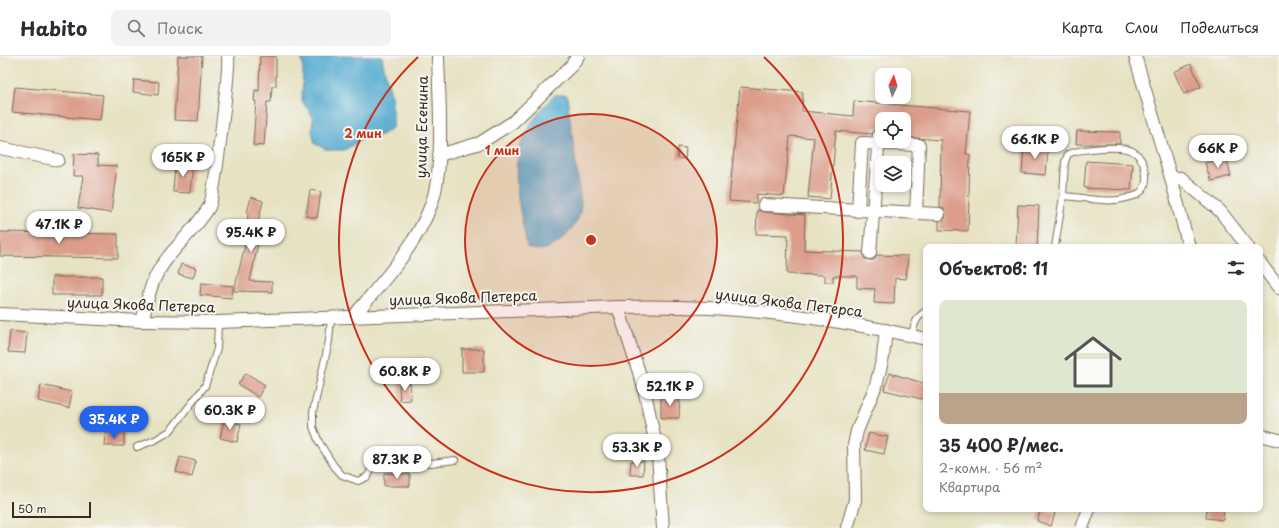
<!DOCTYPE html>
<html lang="ru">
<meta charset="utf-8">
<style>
:root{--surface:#fff;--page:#f2f2f3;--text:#2b2b33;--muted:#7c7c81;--line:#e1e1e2;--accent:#2563eb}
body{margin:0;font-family:"Playpen Sans",sans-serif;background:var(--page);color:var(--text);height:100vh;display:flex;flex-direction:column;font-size:15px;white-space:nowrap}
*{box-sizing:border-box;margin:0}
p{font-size:13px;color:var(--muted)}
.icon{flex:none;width:22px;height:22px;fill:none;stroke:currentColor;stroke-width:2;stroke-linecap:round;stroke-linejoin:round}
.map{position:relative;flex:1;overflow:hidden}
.sheet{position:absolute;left:923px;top:188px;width:340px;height:268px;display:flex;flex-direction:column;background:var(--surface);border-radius:8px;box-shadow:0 2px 6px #0003}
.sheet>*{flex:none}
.needle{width:26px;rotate:4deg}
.tools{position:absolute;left:875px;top:12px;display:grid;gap:8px}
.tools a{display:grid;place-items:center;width:36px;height:36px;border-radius:8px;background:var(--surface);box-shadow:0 2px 6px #0003;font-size:20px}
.scale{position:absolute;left:12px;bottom:10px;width:79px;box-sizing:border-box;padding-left:4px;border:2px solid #3b2a1e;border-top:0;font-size:11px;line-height:14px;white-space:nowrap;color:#3b2a1e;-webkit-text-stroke:3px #f6f6f2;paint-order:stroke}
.price{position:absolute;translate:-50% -34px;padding:0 9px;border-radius:14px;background:#fff;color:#222;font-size:13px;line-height:26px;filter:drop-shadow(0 1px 2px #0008)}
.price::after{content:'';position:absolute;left:50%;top:24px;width:12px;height:9px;margin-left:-6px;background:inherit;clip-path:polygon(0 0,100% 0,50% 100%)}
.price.selected{background:var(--accent);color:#fff}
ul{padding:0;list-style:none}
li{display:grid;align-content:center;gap:8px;height:212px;padding:0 16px}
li+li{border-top:1px solid var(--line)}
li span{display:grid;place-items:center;height:124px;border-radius:8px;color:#555}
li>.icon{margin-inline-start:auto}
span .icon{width:72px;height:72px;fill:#fffc;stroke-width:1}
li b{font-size:17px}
h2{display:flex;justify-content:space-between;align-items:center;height:48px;padding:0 16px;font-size:17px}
header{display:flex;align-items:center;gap:24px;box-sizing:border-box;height:56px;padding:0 20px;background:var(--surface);border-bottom:1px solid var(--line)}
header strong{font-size:19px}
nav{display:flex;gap:22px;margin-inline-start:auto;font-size:14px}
.search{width:280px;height:36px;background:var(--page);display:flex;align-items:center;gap:10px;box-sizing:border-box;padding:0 14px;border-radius:8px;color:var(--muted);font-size:15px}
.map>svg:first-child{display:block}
.water{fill:#52abd0;stroke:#466a77}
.building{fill:#dc9e8b}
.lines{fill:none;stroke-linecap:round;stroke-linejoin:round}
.lane-casing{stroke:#776a57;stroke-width:8}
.street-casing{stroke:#776a57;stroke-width:14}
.lane{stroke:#fff;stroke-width:6}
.street{stroke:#fff;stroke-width:12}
.ring{fill:none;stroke:#c8321e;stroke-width:2}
.labels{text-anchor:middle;stroke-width:4;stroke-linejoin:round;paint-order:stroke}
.street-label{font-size:14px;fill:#3b2a1e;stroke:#f6f6f2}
.centre{fill:#c8321e;stroke:#f6f6f2;stroke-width:2}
.ring-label{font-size:12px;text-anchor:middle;font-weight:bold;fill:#c8321e;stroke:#f6f6f2;stroke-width:4;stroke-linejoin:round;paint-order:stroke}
</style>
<header>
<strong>Habito</strong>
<div class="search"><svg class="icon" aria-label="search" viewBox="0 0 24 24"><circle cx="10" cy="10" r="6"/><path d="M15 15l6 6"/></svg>Поиск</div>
<nav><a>Карта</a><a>Слои</a><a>Поделиться</a></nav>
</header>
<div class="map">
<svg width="1279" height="472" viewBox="0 0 1279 472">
<rect width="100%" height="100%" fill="#f6f6f2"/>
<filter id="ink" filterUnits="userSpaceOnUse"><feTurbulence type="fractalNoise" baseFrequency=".025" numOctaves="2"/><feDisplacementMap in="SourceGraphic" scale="8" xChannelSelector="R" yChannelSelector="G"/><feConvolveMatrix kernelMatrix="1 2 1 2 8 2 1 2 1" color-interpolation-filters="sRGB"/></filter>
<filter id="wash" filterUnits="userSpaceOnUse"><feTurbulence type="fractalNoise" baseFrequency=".012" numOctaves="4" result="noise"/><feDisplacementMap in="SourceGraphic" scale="16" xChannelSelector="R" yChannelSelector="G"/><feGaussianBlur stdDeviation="0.9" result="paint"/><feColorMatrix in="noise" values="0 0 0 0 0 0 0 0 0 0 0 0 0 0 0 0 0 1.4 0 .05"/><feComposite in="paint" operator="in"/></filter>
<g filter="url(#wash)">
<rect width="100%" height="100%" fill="#e7e2c2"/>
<!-- water -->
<path class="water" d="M301 0H382C383 10 386 18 388 27 392 40 394 58 393 71L381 79 363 83 344 94H328L315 88 312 75 313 61 302 45 303 14Z
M555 39H567L581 147C580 153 580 160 577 165 567 182 547 201 527 191 515 127 502 90 555 39Z"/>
<g id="blocks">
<!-- building -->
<path class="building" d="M178 0H202L198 65 174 64Z
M260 0H276V30H272L271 46H267L264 90 253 89 256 45H254L255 34 259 35Z
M1191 8 1201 31 1184 38 1174 16Z
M134 24 159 26 158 39 133 36Z
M15 31 103 39 100 64 12 56Z
M740 31 803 36 802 55 853 60 854 45 970 55 966 98H970L968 175 939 174V165L945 162 946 158 943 152 940 151 941 84 904 81V63H882V72H875L872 78 836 75 830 143 808 141 814 82 790 80 784 140 757 138 756 147 729 145Z
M1077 75 1120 76V88H1076Z
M1024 90 1048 92 1046 119 1022 117Z
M678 91 686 92 685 103 677 102Z
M74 98 98 99V109L117 110 111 157 78 152 83 120H73Z
M1226 101 1231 120 1211 125 1205 107Z
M1086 105 1133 108 1131 134 1084 132Z
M175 107 193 108 190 137 173 136Z
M310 134 321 136 317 162 306 160Z
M251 141 263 145 258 166H260L258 188 250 225 272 226V236L234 235 246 185 248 157H247Z
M1018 149 1039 150 1037 191H1016Z
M757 154 764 156 805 159 804 194 863 196 865 203 870 204H874L877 199 908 200 906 223 895 222 894 248 874 247 875 233 857 232V220H833V226H825V219L787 218 788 179 756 178Z
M0 176 118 178V202L0 200Z
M181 208 196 212 193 222 178 218Z
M52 221H102V239H52Z
M201 227 233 230 232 242 200 239Z
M10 275 27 277 25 297 8 296Z
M462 293H484V316H462Z
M246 317 265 329 258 341 238 328Z
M890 317 926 328V344L884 334Z
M410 327 411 344 400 345 399 328Z
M41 329 72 336 69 352 38 345Z
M661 340H680L679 362H661Z
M224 364 241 368 237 386 220 382Z
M105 377H124V390H104Z
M869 377 888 381 884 398 865 394Z
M180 401 196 405 192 421 176 416Z
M631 405H644L643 419H630Z
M384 417 410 418V430H384Z
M1041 453 1055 457 1051 470 1037 465Z
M1207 453H1224L1223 464 1206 462Z"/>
</g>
</g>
<g filter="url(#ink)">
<use href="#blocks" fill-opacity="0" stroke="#776a57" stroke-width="1"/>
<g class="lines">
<!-- lane casing -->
<g class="lane-casing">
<path id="lane" d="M1055 191 1063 140 1065 106 1068 98C1080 93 1123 88 1134 96 1146 104 1152 129 1138 138 1136 140 1130 141 1127 142 1107 148 1084 141 1063 140
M331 262 329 285 313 356V371L319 386 334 410 342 419 358 425 367 421 378 404 385 403 431 407 455 404
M912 279C914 269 916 261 926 255
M137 391 155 384 170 375 205 330 217 293 218 266"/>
</g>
<!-- street casing -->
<g class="street-casing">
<path id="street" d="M1135 0 1171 122H1181L1220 155 1248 191
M0 92 58 104
M439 99 480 87 513 66 571 10 578 0
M1171 122 1189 191
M764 149 939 158
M858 155 862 87 919 89 916 157
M870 197 879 79
M1260 207 1279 232
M618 251 644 332 658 399 663 472
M0 258 142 265 218 266 618 251C721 248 826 260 926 283
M353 261C381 227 415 192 431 149 445 112 439 41 438 0
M142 265C146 252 148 237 154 224 166 196 194 177 209 151 214 143 230 12 228 0
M1260 379 1279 384
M847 472 855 444 854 389 857 375 876 329 883 301 886 274
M1082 472 1089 453"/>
</g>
<!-- lane -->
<use href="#lane" class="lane"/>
<!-- street -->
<use href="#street" class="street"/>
</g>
</g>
<!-- distance rings -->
<circle cx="591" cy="184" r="126" fill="#c8321e" fill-opacity=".12"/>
<g class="ring">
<circle cx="591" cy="184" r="126"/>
<path d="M764 1A252 252 0 1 1 418 1"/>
</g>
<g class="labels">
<!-- street labels -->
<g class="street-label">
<text transform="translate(422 71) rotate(-89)" y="5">улица Есенина</text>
<text transform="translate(463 242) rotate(-2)" y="5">улица Якова Петерса</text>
<text transform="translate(789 247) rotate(7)" y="5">улица Якова Петерса</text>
<text transform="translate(141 249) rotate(2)" y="5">улица Якова Петерса</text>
</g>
</g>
<circle cx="591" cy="184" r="6" class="centre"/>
<g class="ring-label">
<text x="363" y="82">2 мин</text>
<text x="502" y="99">1 мин</text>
</g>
</svg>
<div class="tools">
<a><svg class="needle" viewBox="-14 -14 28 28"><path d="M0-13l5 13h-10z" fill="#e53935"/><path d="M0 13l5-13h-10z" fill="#7c7c81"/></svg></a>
<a><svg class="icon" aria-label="locate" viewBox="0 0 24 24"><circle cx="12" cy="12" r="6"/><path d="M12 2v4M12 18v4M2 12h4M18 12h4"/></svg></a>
<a><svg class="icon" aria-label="layers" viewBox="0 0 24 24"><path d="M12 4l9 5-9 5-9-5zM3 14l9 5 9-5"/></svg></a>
</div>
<div class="scale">50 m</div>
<b class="price" style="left:1035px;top:104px">66.1K ₽</b>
<b class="price" style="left:1218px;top:113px">66K ₽</b>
<b class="price" style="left:183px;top:122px">165K ₽</b>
<b class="price" style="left:59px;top:189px">47.1K ₽</b>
<b class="price" style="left:251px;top:197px">95.4K ₽</b>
<b class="price" style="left:405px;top:336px">60.8K ₽</b>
<b class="price" style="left:670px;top:351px">52.1K ₽</b>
<b class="price" style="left:230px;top:375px">60.3K ₽</b>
<b class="price selected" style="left:114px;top:384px">35.4K ₽</b>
<b class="price" style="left:637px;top:412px">53.3K ₽</b>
<b class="price" style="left:397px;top:424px">87.3K ₽</b>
<section class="sheet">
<h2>Объектов: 11<svg class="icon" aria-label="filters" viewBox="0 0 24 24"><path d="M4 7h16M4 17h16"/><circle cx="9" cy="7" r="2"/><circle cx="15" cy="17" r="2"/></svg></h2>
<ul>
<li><span style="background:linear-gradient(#dfe7d0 75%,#b9a48a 0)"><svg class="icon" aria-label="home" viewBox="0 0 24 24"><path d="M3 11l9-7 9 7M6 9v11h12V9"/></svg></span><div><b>35 400 ₽/мес.</b><p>2-комн. · 56 m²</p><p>Квартира</p></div></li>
</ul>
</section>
</div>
